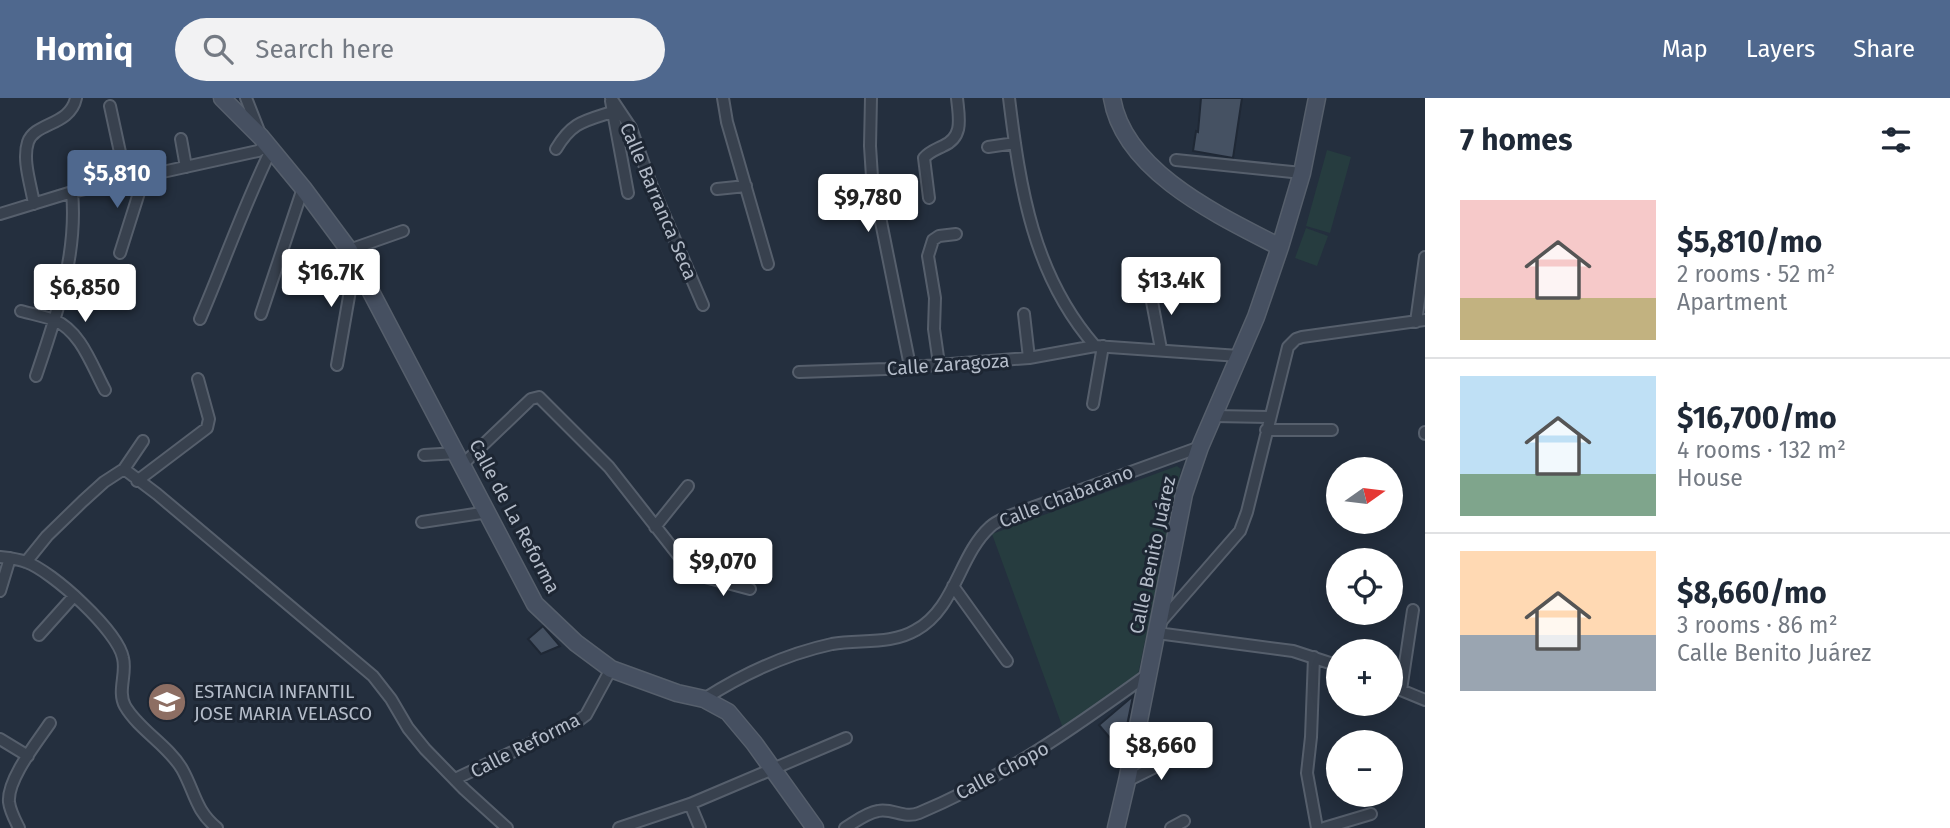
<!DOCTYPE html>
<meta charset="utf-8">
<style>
:root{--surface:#fff;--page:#f2f2f3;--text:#1f2937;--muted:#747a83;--line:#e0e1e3;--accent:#4f688e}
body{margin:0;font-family:"Fira Sans",sans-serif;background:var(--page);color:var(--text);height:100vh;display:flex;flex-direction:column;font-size:26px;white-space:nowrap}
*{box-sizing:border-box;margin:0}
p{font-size:23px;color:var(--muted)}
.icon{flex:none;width:38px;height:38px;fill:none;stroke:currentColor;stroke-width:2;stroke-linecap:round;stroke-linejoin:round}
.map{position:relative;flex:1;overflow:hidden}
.drawer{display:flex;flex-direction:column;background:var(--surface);width:525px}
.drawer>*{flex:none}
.needle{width:46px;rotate:76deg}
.controls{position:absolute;left:1326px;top:359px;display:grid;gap:14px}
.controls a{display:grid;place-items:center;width:77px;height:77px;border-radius:50%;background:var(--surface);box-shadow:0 4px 18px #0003;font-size:35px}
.price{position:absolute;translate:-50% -60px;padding:0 16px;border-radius:7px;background:#fff;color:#222;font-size:23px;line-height:46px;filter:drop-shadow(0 2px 4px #0008)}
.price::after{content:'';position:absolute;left:50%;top:42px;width:21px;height:16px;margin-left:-10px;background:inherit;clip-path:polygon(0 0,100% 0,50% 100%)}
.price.selected{background:var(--accent);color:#fff}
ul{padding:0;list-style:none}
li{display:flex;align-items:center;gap:21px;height:175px;padding:0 35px}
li+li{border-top:2px solid var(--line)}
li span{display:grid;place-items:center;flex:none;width:196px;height:140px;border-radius:0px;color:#555}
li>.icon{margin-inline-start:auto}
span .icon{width:84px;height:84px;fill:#fffc;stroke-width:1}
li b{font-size:30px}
h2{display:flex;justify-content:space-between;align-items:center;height:84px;padding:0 35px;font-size:30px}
header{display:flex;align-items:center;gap:42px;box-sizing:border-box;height:98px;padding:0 35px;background:var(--accent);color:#fff}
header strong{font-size:33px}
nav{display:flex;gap:38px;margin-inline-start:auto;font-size:24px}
.search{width:490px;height:63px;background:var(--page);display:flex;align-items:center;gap:18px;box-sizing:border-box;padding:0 24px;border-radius:38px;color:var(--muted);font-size:26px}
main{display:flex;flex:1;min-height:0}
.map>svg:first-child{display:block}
.green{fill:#263c3f}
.building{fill:#455162;stroke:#1f2835;stroke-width:2}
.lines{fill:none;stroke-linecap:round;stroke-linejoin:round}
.street-casing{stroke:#565f6c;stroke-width:14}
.secondary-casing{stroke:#565f6c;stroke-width:19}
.street{stroke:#38414e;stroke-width:10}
.secondary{stroke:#465061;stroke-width:16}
.labels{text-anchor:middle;stroke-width:6;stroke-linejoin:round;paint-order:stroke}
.street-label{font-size:19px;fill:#b4bcc9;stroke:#1d2633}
.poi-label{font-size:19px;fill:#b4bcc9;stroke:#1d2633;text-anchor:start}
</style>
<header>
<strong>Homiq</strong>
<div class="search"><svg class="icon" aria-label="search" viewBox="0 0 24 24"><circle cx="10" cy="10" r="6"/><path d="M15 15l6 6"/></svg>Search here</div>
<nav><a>Map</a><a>Layers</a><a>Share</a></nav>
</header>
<main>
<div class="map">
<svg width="1425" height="730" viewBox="0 0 1425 730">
<rect width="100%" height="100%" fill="#242f3e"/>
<!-- green -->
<path class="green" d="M1327 52 1351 59 1330 135 1306 128Z
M1306 130 1328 138 1317 168 1295 160Z
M1177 368 1181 371 1137 581 1064 633 992 436Z"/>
<!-- building -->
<path class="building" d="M1201 0H1242L1233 60 1193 53 1196 33 1198 34Z
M543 528 560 548 541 556 528 541Z
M1133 598 1125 637 1115 646 1099 627Z"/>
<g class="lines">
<!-- street casing -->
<g class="street-casing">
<path id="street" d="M246 0 259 33
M611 0 631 30 651 86 703 207
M723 0 727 24 768 166
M871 0 870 48 872 79 910 268
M1009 0C1020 90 1033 177 1095 248
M611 3 628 95
M110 8 126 82
M181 41 186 69
M988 49 1015 45
M556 51C572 24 584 23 612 14
M1176 62 1302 75
M717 91 746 88
M929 100 924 60C929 54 935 52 943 48 964 39 959 20 957 0
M34 106C31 87 22 62 28 44 35 24 70 28 76 0
M0 116 72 94 258 53 267 47
M349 152 403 133
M120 155 144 79
M1150 193 1161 251
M21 213C32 216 44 218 54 222 81 233 92 268 105 292
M261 216 303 90
M1024 216 1029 260
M200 221C224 165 244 107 271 52
M1416 224 1425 159
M939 266 934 231 935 200 928 158 933 142 939 138 956 136
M337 267 355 164
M799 274 886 271 1029 260 1095 248 1239 258
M36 278C56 219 78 157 72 94
M1093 306 1103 248
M1214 318 1269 319
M1266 332H1332
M1425 336V334
M424 357 457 355
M463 366 531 301 539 299 609 369 689 471 705 479 750 491
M124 371 157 396 373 578 391 601 408 630 425 651 464 691 507 730
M137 383 207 330 209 321 198 281
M422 424 488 414
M655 429 688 388
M0 459C9 460 18 461 26 464 52 473 118 533 123 560 127 576 117 593 125 608 139 632 168 647 182 671 195 694 195 712 217 730
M26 464 47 438 83 403 104 384 124 371 143 343
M953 488 1007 563
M0 493 10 460
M1159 526 1240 433 1247 414 1288 249 1296 241 1302 239 1425 222
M1157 535 1293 553 1339 568
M39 537 74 498
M1314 559 1311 639 1307 675 1317 730
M1391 588 1425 602
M1401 592 1413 512
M704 601C743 576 786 556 832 546 859 541 891 547 916 532 955 511 959 457 990 429 995 424 1003 421 1009 418L1200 349
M0 641 28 658
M455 681 578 623 586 617 611 571
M1127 683 1181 656
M690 706 700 730
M19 730C15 722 10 713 9 704 7 681 38 643 50 625
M619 730 690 706 846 640
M845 730C855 724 866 715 878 713 893 710 904 721 919 715 1003 680 1074 630 1147 577
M1171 730 1184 723
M1324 730 1371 716"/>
</g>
<!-- secondary casing -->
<g class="secondary-casing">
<path id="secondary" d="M222 0 261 39 303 90 349 152 535 506 576 545 611 571 677 595 704 601 728 614 754 645 815 730
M1112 0C1124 74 1220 118 1280 149
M1116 730 1127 683 1184 396 1200 349 1256 219 1280 149 1302 75 1317 0"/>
</g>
<!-- street -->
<use href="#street" class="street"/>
<!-- secondary -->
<use href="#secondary" class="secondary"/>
</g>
<!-- icons -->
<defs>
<g id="school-disc" transform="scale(2.0125)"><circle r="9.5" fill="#8d6e63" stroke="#1d2633"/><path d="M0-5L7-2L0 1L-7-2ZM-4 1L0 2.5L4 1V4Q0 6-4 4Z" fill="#fff"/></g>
</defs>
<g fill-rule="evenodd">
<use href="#school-disc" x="167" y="604"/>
</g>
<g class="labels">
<!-- street labels -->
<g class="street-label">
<text transform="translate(659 103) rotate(67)" y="7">Calle Barranca Seca</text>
<text transform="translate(948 266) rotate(-4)" y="7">Calle Zaragoza</text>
<text transform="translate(1066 398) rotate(-21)" y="7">Calle Chabacano</text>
<text transform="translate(515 418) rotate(62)" y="7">Calle de La Reforma</text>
<text transform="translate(1152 457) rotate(-78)" y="7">Calle Benito Juárez</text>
<text transform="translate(525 647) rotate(-27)" y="7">Calle Reforma</text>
<text transform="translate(1002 672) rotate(-28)" y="7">Calle Chopo</text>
</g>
<!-- poi labels -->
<g class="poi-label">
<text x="194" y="600">ESTANCIA INFANTIL<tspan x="194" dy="22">JOSE MARIA VELASCO</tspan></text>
</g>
</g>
</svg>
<div class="controls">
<a><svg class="needle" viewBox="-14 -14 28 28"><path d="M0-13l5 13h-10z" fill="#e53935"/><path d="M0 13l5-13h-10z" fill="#747a83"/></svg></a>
<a><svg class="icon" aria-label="locate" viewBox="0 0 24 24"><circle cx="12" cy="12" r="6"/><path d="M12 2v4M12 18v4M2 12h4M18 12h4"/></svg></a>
<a>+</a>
<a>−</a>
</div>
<b class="price selected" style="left:117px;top:112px">$5,810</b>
<b class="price" style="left:868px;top:136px">$9,780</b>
<b class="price" style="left:331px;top:211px">$16.7K</b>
<b class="price" style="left:1171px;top:219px">$13.4K</b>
<b class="price" style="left:85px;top:226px">$6,850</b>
<b class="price" style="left:723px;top:500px">$9,070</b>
<b class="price" style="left:1161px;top:684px">$8,660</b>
</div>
<section class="drawer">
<h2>7 homes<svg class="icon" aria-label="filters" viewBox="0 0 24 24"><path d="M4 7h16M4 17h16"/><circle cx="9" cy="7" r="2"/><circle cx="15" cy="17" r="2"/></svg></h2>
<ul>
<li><span style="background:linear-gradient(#f6c9c9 70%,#c2b280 0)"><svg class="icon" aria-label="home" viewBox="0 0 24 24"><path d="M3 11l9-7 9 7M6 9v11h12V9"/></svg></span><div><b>$5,810/mo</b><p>2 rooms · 52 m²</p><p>Apartment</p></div></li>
<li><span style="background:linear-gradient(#bfe0f5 70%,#7fa58c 0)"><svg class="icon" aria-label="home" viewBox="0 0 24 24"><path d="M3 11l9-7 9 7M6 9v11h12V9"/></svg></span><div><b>$16,700/mo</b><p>4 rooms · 132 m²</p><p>House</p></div></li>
<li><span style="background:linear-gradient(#ffd9b3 60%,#9aa5b1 0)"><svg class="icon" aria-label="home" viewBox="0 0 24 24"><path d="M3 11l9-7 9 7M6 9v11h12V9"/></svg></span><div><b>$8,660/mo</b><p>3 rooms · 86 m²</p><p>Calle Benito Juárez</p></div></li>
</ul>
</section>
</main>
